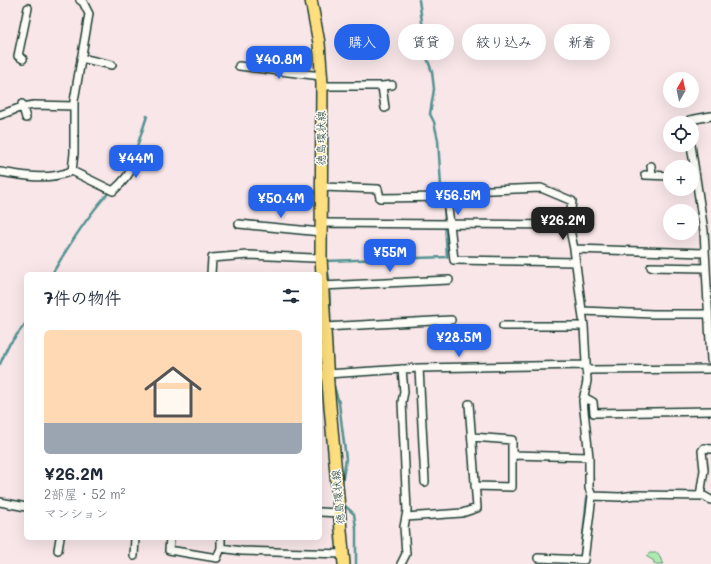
<!DOCTYPE html>
<html lang="ja">
<meta charset="utf-8">
<style>
:root{--surface:#fff;--page:#f2f2f3;--text:#1f2937;--muted:#747a83;--line:#e0e1e3;--accent:#2563eb}
body{margin:0;font-family:Mali,"Klee One",sans-serif;background:var(--page);color:var(--text);height:100vh;display:flex;flex-direction:column;font-size:15px;white-space:nowrap}
*{box-sizing:border-box;margin:0}
p{font-size:13px;color:var(--muted)}
.icon{flex:none;width:22px;height:22px;fill:none;stroke:currentColor;stroke-width:2;stroke-linecap:round;stroke-linejoin:round}
.map{position:relative;flex:1;overflow:hidden}
.panel{position:absolute;left:24px;top:272px;width:298px;height:268px;display:flex;flex-direction:column;background:var(--surface);border-radius:6px;box-shadow:0 4px 16px #0002}
.panel>*{flex:none}
.banner{position:absolute;left:334px;top:24px;width:317px;height:36px;display:flex;gap:8px}
.needle{width:26px;rotate:9deg}
.buttons{position:absolute;left:663px;top:72px;display:grid;gap:8px}
.buttons a{display:grid;place-items:center;width:36px;height:36px;border-radius:50%;background:var(--surface);box-shadow:0 4px 16px #0002;font-size:20px}
.price{position:absolute;translate:-50% -34px;padding:0 9px;border-radius:8px;background:var(--accent);color:#fff;font-size:13px;line-height:26px;filter:drop-shadow(0 1px 2px #0008)}
.price::after{content:'';position:absolute;left:50%;top:24px;width:12px;height:9px;margin-left:-6px;background:inherit;clip-path:polygon(0 0,100% 0,50% 100%)}
.price.on{background:#222;color:#fff}
ul{padding:0;list-style:none}
li{display:grid;align-content:center;gap:8px;height:212px;padding:0 20px}
li+li{border-top:1px solid var(--line)}
li span{display:grid;place-items:center;height:124px;border-radius:6px;color:#555}
li>.icon{margin-inline-start:auto}
span .icon{width:72px;height:72px;fill:#fffc;stroke-width:1}
li b{font-size:17px}
h2{display:flex;justify-content:space-between;align-items:center;height:48px;padding:0 20px;font-size:17px}
.chip{padding:0 14px;border-radius:18px;background:var(--surface);box-shadow:0 4px 16px #0002;font-size:14px;line-height:36px}
.chip.on{background:var(--accent);color:#fff}
.map>svg:first-child{display:block}
.green{fill:#ade9b0;stroke:#669372}
.lines{fill:none;stroke-linecap:round;stroke-linejoin:round}
.stream{stroke:#569393;stroke-width:2.5}
.minor-casing{stroke:#1f3d34;stroke-width:10}
.primary-casing{stroke:#1f3d34;stroke-width:14}
.minor{stroke:#fdfcf7;stroke-width:7}
.primary{stroke:#fddf80;stroke-width:11}
.labels{text-anchor:middle;stroke-width:3;stroke-linejoin:round;paint-order:stroke}
.street-label{font-size:11px;fill:#1f3d34;stroke:#fdfcf7}
</style>
<div class="map">
<svg width="711" height="564" viewBox="0 0 711 564">
<rect width="100%" height="100%" fill="#f8e6e8"/>
<filter id="ink" filterUnits="userSpaceOnUse"><feTurbulence type="fractalNoise" baseFrequency=".025" numOctaves="2"/><feDisplacementMap in="SourceGraphic" scale="8" xChannelSelector="R" yChannelSelector="G"/><feConvolveMatrix kernelMatrix="1 2 1 2 8 2 1 2 1" color-interpolation-filters="sRGB"/></filter>
<g filter="url(#ink)">
<!-- green -->
<path class="green" d="M650 553H658L663 564H654V561L646 556Z"/>
<g class="lines">
<!-- stream -->
<path class="stream" d="M132 162 147 116
M325 261 447 257 444 205 441 186 438 140 434 122 430 114 434 89 432 72 425 52 424 36 419 0
M327 268 329 278 330 317
M52 274C69 245 87 216 110 191
M0 364 8 346 26 323
M333 383 339 403 346 459 342 483
M592 487 593 479 592 466
M343 504 354 514 356 528V564
M581 554 587 498 589 493"/>
<!-- minor casing -->
<g class="minor-casing">
<path id="minor" d="M81 58 112 65
M23 59 18 56 28 8
M239 66 321 76
M322 86H382
M22 104 26 118
M385 108 382 86 392 85
M0 115 22 107 34 105 74 106
M690 123V120L711 116
M691 145 704 231 711 360
M651 166 652 175
M72 171 113 191C121 184 131 173 134 163
M0 172C27 176 46 181 72 171L74 153V101L89 14 83 2 80 0
M645 175 670 176
M321 187 378 189 380 198 447 197
M321 223 450 224 446 192 541 188 572 201 569 225 574 249 705 253
M239 224 321 232
M569 225 450 224 454 260 576 262
M651 267 705 268
M211 274 212 258 248 255 313 258 321 257
M322 286 449 280
M583 311 653 314H708
M503 326H584
M324 327 451 320
M419 368 425 482
M586 370 711 369
M327 374 419 368 586 365
M584 397 593 402 594 413 711 411
M472 437 512 440V487L475 486
M512 455 589 457
M592 496 620 497 636 495 704 496 711 500
M700 496 704 470 702 451 704 448 711 449
M0 502 26 507
M320 512 339 513
M406 517 462 513 477 508 469 404
M170 538 169 550 217 558 221 548
M221 538V548L242 551 343 554
M58 550 60 538
M134 556 135 538
M538 558 584 560 592 496 589 488V457L583 401 587 381 584 326 574 249
M401 564 406 554 404 527 407 511 402 402 404 392 402 369"/>
</g>
<!-- primary casing -->
<g class="primary-casing">
<path id="primary" d="M311 0 319 43 322 84 321 257 328 384 344 564"/>
</g>
<!-- minor -->
<use href="#minor" class="minor"/>
<!-- primary -->
<use href="#primary" class="primary"/>
</g>
</g>
<g class="labels">
<!-- street labels -->
<g class="street-label">
<text transform="translate(321 138) rotate(-90)" y="4">徳島環状線</text>
<text transform="translate(338 497) rotate(-95)" y="4">徳島環状線</text>
</g>
</g>
</svg>
<div class="buttons">
<a><svg class="needle" viewBox="-14 -14 28 28"><path d="M0-13l5 13h-10z" fill="#e53935"/><path d="M0 13l5-13h-10z" fill="#747a83"/></svg></a>
<a><svg class="icon" aria-label="locate" viewBox="0 0 24 24"><circle cx="12" cy="12" r="6"/><path d="M12 2v4M12 18v4M2 12h4M18 12h4"/></svg></a>
<a>+</a>
<a>−</a>
</div>
<b class="price" style="left:279px;top:80px">¥40.8M</b>
<b class="price" style="left:136px;top:179px">¥44M</b>
<b class="price" style="left:458px;top:216px">¥56.5M</b>
<b class="price" style="left:281px;top:219px">¥50.4M</b>
<b class="price on" style="left:563px;top:241px">¥26.2M</b>
<b class="price" style="left:390px;top:273px">¥55M</b>
<b class="price" style="left:459px;top:358px">¥28.5M</b>
<div class="banner">
<a class="chip on">購入</a>
<a class="chip">賃貸</a>
<a class="chip">絞り込み</a>
<a class="chip">新着</a>
</div>
<section class="panel">
<h2>7件の物件<svg class="icon" aria-label="filters" viewBox="0 0 24 24"><path d="M4 7h16M4 17h16"/><circle cx="9" cy="7" r="2"/><circle cx="15" cy="17" r="2"/></svg></h2>
<ul>
<li><span style="background:linear-gradient(#ffd9b3 75%,#9aa5b1 0)"><svg class="icon" aria-label="home" viewBox="0 0 24 24"><path d="M3 11l9-7 9 7M6 9v11h12V9"/></svg></span><div><b>¥26.2M</b><p>2部屋 · 52 m²</p><p>マンション</p></div></li>
</ul>
</section>
</div>
